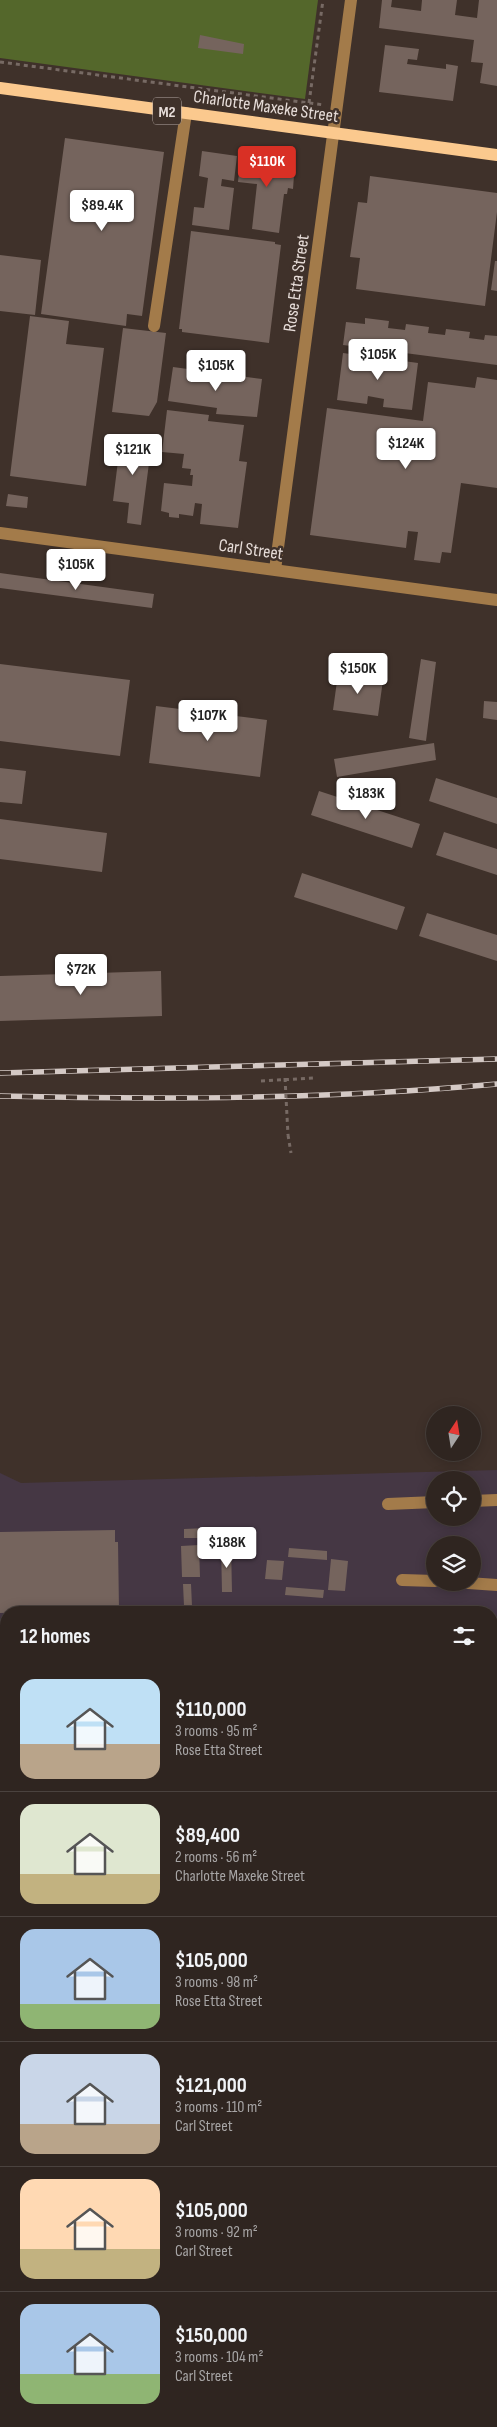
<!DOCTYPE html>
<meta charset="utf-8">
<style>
:root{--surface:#2f2520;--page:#3b312d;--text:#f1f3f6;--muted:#a7a5a5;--line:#4a423e;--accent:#d93025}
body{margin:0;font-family:"Sofia Sans Condensed",sans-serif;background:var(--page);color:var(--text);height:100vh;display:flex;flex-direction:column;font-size:19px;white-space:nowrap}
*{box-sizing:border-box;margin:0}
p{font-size:16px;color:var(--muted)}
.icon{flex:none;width:28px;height:28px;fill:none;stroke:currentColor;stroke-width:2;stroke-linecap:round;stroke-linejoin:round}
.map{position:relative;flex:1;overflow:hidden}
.side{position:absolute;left:0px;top:1606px;width:498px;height:821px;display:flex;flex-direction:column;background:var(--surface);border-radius:20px 20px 0 0;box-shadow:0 2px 12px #0003,0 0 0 1px var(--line)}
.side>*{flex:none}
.needle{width:32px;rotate:12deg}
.fabs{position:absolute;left:426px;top:1406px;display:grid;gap:10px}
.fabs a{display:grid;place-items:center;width:55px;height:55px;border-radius:50%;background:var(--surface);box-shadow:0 2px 12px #0003,0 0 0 1px var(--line);font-size:25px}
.price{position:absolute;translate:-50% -42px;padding:0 11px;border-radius:5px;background:#fff;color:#222;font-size:16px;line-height:32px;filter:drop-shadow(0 1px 2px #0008)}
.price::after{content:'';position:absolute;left:50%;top:30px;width:15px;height:11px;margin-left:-8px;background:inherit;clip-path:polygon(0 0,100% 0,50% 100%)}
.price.selected{background:var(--accent);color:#fff}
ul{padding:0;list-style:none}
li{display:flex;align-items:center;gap:15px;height:125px;padding:0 20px}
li+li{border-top:1px solid var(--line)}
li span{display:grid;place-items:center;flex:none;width:140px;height:100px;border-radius:15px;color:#555}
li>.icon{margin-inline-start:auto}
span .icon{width:60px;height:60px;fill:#fffc;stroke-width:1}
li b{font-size:21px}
h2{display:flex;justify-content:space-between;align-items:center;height:60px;padding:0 20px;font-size:21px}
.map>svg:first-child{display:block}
.education{fill:#453744;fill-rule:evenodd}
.green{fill:#54672b}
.building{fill:#75645d}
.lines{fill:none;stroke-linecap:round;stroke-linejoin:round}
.path{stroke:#776a64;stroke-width:3;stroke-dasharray:4 4;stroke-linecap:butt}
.minor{stroke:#a37b4a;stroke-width:12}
.major{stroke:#fbc98e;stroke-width:12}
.rail-casing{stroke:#d4c9c5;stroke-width:5.5}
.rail{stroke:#3f312a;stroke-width:4;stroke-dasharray:11;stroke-linecap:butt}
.path-bridge{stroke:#776a64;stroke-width:3;stroke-dasharray:4 4;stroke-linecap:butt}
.labels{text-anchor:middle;stroke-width:5;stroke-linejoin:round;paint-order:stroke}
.shield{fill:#3f312a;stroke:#b5a9a4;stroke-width:1}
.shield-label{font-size:16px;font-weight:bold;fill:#e7ddd9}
.street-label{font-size:18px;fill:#e7ddd9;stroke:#3f312a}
</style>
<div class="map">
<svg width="497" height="2427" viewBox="0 0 497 2427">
<rect width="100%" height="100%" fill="#3f312a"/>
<!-- education -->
<path class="education" d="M497 1470V2427H0V1473L21 1483ZM435 1480H472V1518H435ZM435 1545H472V1582H435ZM6 1612H491V2421H6Z"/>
<!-- green -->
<path class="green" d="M0 0H318L305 99 0 58Z"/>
<!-- building -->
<path class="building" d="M382 0H392L391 7 421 11 422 0H457L455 15 477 18 479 0H497V86L480 83 483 63 471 62 474 40 379 28Z
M200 35 244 44 243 54 198 48Z
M385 45 419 49 417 60 408 59 407 64 446 69V64L458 66 453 101 379 92Z
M65 138 164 152 142 316 127 314 126 326 41 314Z
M202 151 237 156 234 181 222 179 221 186 234 188 229 230 192 225 194 207 204 208 208 178 199 176Z
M241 153 292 160 295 162 293 189 288 188 287 194H284L279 233 252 229 257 184 238 182Z
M370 176 497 193V212L485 306 356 289 360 258 350 257 358 202 367 203Z
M191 231 275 242V244L281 245 269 343 182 332V329H179Z
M0 255 41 260 35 315 0 311Z
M495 261H497V291L491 290Z
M30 316 69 321 66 344 104 348 86 486 10 476Z
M365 318 389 321 388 328 405 330 406 324 429 327 428 333 445 335 446 329 470 332 469 338 484 340 485 335 497 336V365L343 345 346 322 365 324Z
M123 328 166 333 157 402 149 416 112 412Z
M343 353 373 357V362L389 364V359L418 363 412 410 383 407 384 399 368 396 367 404 337 400Z
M173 367 262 379 257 417 216 414 217 408 168 401Z
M477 377 497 380V488L461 483 451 553 442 552 440 563 414 560 418 532 408 531 406 548 310 535 327 408 423 421 428 382 475 388Z
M167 410 209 415 208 421 244 425 239 461 247 462 238 528 200 524 202 504 195 503 193 516 179 514V518L169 517V513L161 511 164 483 192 486 193 475H190L191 469 182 468 184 454 162 452Z
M121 437 152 440 141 525 127 523 129 503 113 501Z
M8 494 28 497 27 508 6 506Z
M0 573 154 594 152 608 0 588Z
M421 659 436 662 426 741 409 738Z
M0 664 130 680 120 756 0 741Z
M338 674 383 680 378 716 333 710Z
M484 701 497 702V720L483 718Z
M156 706 267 720 260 777 149 763Z
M434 743 436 760 337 777 334 759Z
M0 768 26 771 22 804 0 802Z
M436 778 497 798V824L429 801Z
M319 791 420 824 412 848 311 815Z
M0 819 107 833 102 872 0 859Z
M444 832 497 849V875L436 855Z
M302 873 405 907 397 930 294 897Z
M427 913 497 935V961L419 936Z
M161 971 162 1016 0 1021V976Z
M206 1528V1538H184V1529Z
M115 1530V1542H118L119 1610 0 1613V1532Z
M199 1545 200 1577H182L181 1546Z
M231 1545 232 1592H222L221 1546Z
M289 1548 327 1551V1560L288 1557Z
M331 1559 348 1561 345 1591 328 1590Z
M267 1560 284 1561 282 1580 265 1579Z
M183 1584H191L192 1606H184Z
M286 1587 324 1590 323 1598 285 1595Z
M0 1627H6V1711H0Z
M491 1640 497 1641V1681L491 1680Z
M491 1692 497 1693V1747L491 1746Z
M5 2036H6V2102L0 2094V2073Z
M0 2182 4 2183V2189H6V2220L0 2219Z
M0 2225 6 2226V2236H0Z
M0 2317 6 2318V2353L0 2352Z"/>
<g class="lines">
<!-- path -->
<path class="path" d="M0 62 324 105
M309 103 323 0
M261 1081 313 1078
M288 1135 291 1153"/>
<!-- minor -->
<path class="minor" d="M154 326 186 113
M0 533 497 600
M275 570 351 0
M472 1501 497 1500
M388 1504 435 1502
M402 1580 435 1581
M454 1582 497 1585
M0 1760H6
M491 1797 497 1798
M0 1827 6 1796
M0 2145 6 2146
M491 2215 497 2216
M0 2392H6
M214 2421 256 2427"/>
<!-- major -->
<path class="major" d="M0 88 497 155"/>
<!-- rail casing -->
<g class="rail-casing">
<path id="rail" d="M0 1073 497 1059
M0 1096C166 1100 331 1099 497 1084"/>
</g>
<!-- rail -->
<use href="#rail" class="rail"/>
<!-- path-bridge -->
<path class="path-bridge" d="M285 1078 288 1135"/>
</g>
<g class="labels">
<!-- shield labels -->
<rect class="shield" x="153" y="97.5" width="28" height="27" rx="4"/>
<g class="shield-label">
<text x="167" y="117">M2</text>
</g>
<!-- street labels -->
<g class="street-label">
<text transform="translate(266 106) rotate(8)" y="6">Charlotte Maxeke Street</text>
<text transform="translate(296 283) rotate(-82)" y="6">Rose Etta Street</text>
<text transform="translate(251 549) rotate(8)" y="6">Carl Street</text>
</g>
</g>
</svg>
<div class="fabs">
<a><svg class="needle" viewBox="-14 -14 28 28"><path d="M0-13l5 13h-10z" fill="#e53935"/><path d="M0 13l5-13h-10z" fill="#a7a5a5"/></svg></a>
<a><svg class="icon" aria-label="locate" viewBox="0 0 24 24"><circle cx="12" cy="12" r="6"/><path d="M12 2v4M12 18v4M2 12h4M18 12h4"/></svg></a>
<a><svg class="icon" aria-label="layers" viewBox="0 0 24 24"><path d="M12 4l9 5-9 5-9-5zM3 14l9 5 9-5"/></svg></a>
</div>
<b class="price selected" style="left:267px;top:188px">$110K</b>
<b class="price" style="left:102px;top:232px">$89.4K</b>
<b class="price" style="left:378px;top:381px">$105K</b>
<b class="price" style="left:216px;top:392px">$105K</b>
<b class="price" style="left:406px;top:470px">$124K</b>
<b class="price" style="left:133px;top:476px">$121K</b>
<b class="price" style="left:76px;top:591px">$105K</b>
<b class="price" style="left:358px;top:695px">$150K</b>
<b class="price" style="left:208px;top:742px">$107K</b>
<b class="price" style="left:366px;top:820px">$183K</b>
<b class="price" style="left:81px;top:996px">$72K</b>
<b class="price" style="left:227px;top:1569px">$188K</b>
<section class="side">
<h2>12 homes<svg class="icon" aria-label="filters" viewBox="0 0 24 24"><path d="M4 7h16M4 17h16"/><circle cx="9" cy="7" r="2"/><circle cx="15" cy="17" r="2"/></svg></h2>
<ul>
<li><span style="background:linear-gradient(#bfe0f5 65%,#b9a48a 0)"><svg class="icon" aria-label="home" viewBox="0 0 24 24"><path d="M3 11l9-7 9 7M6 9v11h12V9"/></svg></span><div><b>$110,000</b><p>3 rooms · 95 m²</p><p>Rose Etta Street</p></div></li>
<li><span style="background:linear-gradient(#dfe7d0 70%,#c2b280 0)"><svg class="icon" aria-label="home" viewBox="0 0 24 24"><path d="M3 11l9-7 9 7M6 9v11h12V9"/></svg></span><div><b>$89,400</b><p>2 rooms · 56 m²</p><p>Charlotte Maxeke Street</p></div></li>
<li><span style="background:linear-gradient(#a9c7e8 75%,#8fb573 0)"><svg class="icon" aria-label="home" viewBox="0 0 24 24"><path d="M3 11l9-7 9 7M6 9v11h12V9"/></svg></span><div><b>$105,000</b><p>3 rooms · 98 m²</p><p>Rose Etta Street</p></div></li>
<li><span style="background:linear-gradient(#c9d6e8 70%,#b9a48a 0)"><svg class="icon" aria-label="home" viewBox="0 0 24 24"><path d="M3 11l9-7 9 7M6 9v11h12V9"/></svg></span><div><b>$121,000</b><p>3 rooms · 110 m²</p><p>Carl Street</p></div></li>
<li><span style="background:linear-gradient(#ffd9b3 70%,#c2b280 0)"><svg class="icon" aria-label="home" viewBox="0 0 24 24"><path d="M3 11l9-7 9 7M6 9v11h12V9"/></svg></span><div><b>$105,000</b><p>3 rooms · 92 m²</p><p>Carl Street</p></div></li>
<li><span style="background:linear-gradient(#a9c7e8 70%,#8fb573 0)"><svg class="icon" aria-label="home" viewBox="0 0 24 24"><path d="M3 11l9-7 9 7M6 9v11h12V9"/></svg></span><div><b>$150,000</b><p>3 rooms · 104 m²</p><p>Carl Street</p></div></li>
</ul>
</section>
</div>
